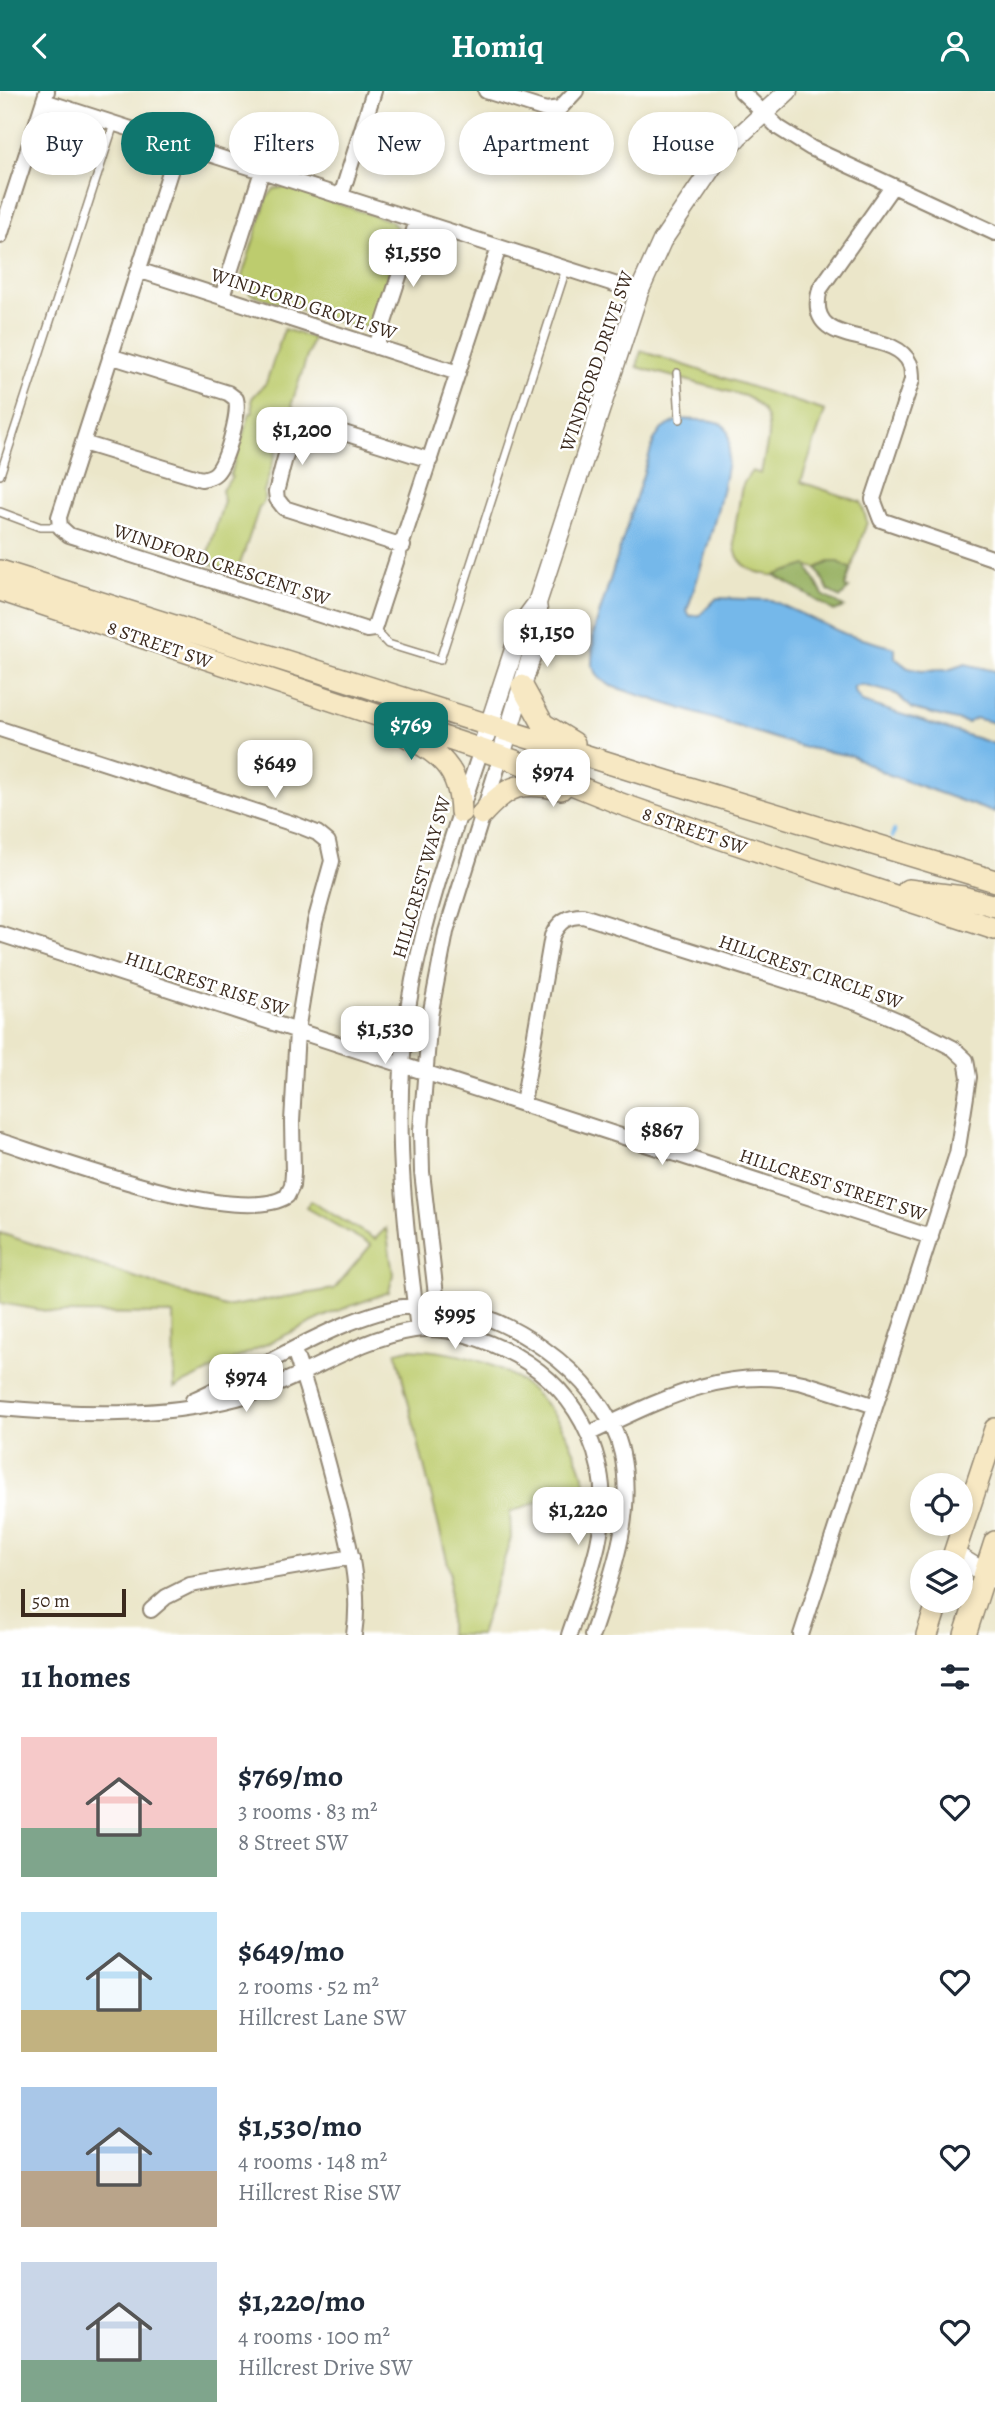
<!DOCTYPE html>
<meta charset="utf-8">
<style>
:root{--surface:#fff;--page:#f6f6f7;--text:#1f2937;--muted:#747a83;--accent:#0f766e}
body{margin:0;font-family:Alegreya,serif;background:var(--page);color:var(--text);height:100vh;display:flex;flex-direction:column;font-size:26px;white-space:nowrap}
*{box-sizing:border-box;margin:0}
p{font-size:23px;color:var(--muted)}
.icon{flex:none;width:38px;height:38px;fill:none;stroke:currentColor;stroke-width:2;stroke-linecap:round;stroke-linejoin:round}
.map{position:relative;height:1544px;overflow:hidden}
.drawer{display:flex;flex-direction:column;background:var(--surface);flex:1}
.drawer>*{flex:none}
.top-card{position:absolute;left:21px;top:21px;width:954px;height:63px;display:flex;gap:14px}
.buttons{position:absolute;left:910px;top:1382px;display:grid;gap:14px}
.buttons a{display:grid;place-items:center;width:63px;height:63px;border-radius:50%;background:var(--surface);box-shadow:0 4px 10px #0003;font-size:35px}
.scale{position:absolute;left:21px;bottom:18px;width:105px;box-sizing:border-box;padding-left:7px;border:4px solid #3b2a1e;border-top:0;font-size:19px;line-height:24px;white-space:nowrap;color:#3b2a1e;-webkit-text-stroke:5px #fff;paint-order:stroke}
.price{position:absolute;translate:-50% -60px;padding:0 16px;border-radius:14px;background:#fff;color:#222;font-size:23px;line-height:46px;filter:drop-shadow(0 2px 4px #0008)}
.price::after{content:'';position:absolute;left:50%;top:42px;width:21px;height:16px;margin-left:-10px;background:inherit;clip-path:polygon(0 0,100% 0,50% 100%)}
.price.current{background:var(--accent);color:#fff}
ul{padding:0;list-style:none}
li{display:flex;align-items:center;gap:21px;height:175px;padding:0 21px}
li span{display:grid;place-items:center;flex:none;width:196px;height:140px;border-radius:0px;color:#555}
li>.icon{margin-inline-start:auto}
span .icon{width:84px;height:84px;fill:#fffc;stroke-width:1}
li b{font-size:30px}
h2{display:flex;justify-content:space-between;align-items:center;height:84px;padding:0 21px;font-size:30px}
.tag{padding:0 24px;border-radius:32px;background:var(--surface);box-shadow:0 4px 10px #0003;font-size:24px;line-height:63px}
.tag.current{background:var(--accent);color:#fff}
header{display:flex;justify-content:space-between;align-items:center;height:91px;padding:0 21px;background:var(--accent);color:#fff;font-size:32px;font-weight:700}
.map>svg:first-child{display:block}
.green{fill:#bdcc6e;stroke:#7c7b46;stroke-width:2}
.forest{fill:#96b061;stroke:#686d40;stroke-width:2}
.water{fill:#74b8ea;stroke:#587184;stroke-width:2}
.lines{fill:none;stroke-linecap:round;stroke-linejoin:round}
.stream{stroke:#74b8ea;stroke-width:4.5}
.service-casing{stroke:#938874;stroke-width:10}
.minor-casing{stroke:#938874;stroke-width:18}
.tertiary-casing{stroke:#938874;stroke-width:21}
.secondary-casing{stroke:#938874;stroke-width:24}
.service{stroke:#fff;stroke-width:7}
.minor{stroke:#fff;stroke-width:14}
.tertiary{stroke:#fff;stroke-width:18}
.secondary{stroke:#f7e8c3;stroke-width:21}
.labels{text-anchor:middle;stroke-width:5;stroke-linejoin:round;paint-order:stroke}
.street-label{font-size:19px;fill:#3b2a1e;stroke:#fff}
</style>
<header><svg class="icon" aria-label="back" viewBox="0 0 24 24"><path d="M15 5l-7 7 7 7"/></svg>Homiq<svg class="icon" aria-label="person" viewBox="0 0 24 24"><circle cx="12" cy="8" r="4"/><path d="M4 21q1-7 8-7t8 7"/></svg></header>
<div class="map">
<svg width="995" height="1544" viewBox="0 0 995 1544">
<rect width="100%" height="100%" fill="#fff"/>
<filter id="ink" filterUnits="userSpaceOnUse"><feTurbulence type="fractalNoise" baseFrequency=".0143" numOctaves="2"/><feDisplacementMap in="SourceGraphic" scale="14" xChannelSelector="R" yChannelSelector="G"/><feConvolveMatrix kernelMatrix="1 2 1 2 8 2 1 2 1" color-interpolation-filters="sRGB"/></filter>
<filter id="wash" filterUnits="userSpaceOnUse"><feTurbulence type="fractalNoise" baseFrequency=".00686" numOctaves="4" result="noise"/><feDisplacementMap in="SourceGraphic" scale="28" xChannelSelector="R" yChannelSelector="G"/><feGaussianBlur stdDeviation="1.57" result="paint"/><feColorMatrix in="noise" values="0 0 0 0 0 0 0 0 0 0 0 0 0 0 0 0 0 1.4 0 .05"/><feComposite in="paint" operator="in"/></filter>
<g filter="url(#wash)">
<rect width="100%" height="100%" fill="#ebe6c9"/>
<!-- green -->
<path class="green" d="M286 96 391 130 397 137 400 147 374 226 365 235 354 236 251 203 244 195 242 185 267 107 274 98Z
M284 238 313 247 292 312 294 320 285 332 264 400V411L259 417 237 482 205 471 224 410 222 399 232 386 230 385 250 322H253L252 307 266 292Z
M641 260 825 320 801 391 861 411 867 431 851 478 829 471 817 477C801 472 787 486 770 484 728 478 732 451 738 419 742 399 738 398 752 380L761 383C766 350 781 323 745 305L637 276Z
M310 1110 375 1148 386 1137 393 1183 389 1201 332 1222 174 1297 173 1223 58 1222 0 1212V1142L225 1216 334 1198 371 1154 306 1117Z
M409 1258C502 1262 559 1299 585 1391V1394L510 1421 511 1447 480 1544H449L450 1481 396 1261Z"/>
<!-- forest -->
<path class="forest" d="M830 471H838L851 478 845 496 849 497 840 507 828 499 817 477Z
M807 474 823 504 844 516 834 520 775 484Z"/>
<!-- water -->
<path class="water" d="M680 328C693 330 717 326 726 337 742 357 696 492 687 520L690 525 700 524 717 507 771 509 845 543 895 557V567L908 577 921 580 948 579 965 573 995 580V632L975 627 968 632 913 618 896 603 862 594 854 596V600L862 611 995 653V722L887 683 852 665 802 656 611 595 599 587 592 574 593 543 654 349 662 338Z"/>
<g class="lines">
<!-- stream -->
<path class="stream" d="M892 746 894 740"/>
</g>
</g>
<g filter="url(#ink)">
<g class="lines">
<!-- service casing -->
<g class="service-casing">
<path id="service" d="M677 282 680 328
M0 384 114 33
M0 421 40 436H60
M374 538 388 553 440 569 566 178"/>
</g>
<!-- minor casing -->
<g class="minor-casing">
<path id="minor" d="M486 0 546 19 560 17 576 0
M741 0 779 37 811 57 995 142
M44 10 639 201
M179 53 59 426 60 436 69 444 367 539 374 538 499 156
M892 96 820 198C802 262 894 234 910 273 912 277 912 284 912 289L873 408 881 429 995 468
M341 105 374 0
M0 145 47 0
M138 179 458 282
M222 206 262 80
M376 256 417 130
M83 352 201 388C207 387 212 386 216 382 227 371 240 321 236 308L228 302 110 265
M403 455 284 417 277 408 276 401C282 382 288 336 309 331L430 369
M0 638 297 734 317 742 328 751 332 770 315 831 297 940 292 1031 293 1082 292 1095 287 1105C239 1137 56 1068 0 1050
M0 843 931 1146
M523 1012 552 845C559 830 567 825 583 825L857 912 904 932 953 957 966 969 969 986 957 1063 801 1544
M418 1238C403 1122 390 1005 413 889 429 810 456 735 481 659
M440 1239 422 1081 421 1039 430 925 446 841 501 665
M294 1259C310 1304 322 1349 334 1395 347 1444 362 1493 354 1544
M193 1309C260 1280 345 1220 417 1214 495 1209 606 1284 622 1363 635 1426 611 1486 592 1544
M0 1317C77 1324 161 1327 237 1307 299 1292 350 1249 414 1239 447 1234 486 1249 515 1264 584 1303 615 1377 598 1453 591 1484 579 1514 569 1544
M588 1343C657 1311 725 1273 803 1292 827 1299 851 1307 875 1315
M151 1519 166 1506 190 1494 352 1466"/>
</g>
<!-- tertiary casing -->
<g class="tertiary-casing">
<path id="tertiary" d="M481 659 523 531 537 512 639 201 662 150 713 75 738 46 788 0
M501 665 540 536 537 512
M954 1463 995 1488"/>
</g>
<!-- secondary casing -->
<g class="secondary-casing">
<path id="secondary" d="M0 480 666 690 995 790
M0 499 515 670 621 713 734 752 995 838
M522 595 543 633 574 652
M403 643C439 663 460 676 461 721
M482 723C509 693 521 690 561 698
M908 799 963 806 995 815
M951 1472 995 1338
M927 1544 938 1510
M965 1544 995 1451"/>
</g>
<!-- service -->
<use href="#service" class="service"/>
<!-- minor -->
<use href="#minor" class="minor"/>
<!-- tertiary -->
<use href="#tertiary" class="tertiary"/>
<!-- secondary -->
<use href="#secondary" class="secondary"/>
</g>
</g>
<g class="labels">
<!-- street labels -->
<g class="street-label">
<text transform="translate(304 212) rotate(18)" y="7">WINDFORD GROVE SW</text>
<text transform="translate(596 270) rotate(-71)" y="7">WINDFORD DRIVE SW</text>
<text transform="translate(222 473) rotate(18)" y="7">WINDFORD CRESCENT SW</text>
<text transform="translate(160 553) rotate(19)" y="7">8 STREET SW</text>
<text transform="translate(695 739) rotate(19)" y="7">8 STREET SW</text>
<text transform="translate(421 786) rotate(-74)" y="7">HILLCREST WAY SW</text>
<text transform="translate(811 880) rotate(19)" y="7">HILLCREST CIRCLE SW</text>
<text transform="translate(207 892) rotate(18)" y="7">HILLCREST RISE SW</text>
<text transform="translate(833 1093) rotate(18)" y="7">HILLCREST STREET SW</text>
</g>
</g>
</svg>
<div class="buttons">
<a><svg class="icon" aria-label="locate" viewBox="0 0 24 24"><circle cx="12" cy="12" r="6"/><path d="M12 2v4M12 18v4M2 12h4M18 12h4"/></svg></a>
<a><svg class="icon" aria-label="layers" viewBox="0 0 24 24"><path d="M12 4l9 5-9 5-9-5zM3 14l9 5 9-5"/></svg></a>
</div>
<div class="scale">50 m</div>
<b class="price" style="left:413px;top:198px">$1,550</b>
<b class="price" style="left:302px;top:376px">$1,200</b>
<b class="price" style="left:547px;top:578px">$1,150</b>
<b class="price current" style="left:411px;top:671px">$769</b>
<b class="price" style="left:275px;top:709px">$649</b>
<b class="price" style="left:553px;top:718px">$974</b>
<b class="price" style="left:385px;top:975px">$1,530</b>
<b class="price" style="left:662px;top:1076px">$867</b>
<b class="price" style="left:455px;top:1260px">$995</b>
<b class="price" style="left:246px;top:1323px">$974</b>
<b class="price" style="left:578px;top:1456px">$1,220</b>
<div class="top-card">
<a class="tag">Buy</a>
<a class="tag current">Rent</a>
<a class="tag">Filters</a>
<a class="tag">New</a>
<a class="tag">Apartment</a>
<a class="tag">House</a>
</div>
</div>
<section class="drawer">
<h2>11 homes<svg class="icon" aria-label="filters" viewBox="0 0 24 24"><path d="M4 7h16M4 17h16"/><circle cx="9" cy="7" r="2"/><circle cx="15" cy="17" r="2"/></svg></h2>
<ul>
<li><span style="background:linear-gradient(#f6c9c9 65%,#7fa58c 0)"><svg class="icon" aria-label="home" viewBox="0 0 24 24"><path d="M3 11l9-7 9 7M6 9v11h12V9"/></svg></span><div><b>$769/mo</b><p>3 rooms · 83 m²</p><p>8 Street SW</p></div><svg class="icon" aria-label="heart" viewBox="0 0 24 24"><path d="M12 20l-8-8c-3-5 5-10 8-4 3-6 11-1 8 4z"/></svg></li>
<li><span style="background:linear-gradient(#bfe0f5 70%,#c2b280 0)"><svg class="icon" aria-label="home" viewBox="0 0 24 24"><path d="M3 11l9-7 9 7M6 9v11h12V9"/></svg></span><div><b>$649/mo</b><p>2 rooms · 52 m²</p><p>Hillcrest Lane SW</p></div><svg class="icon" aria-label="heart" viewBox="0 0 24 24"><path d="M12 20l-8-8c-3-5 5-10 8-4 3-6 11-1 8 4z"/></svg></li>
<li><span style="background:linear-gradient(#a9c7e8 60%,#b9a48a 0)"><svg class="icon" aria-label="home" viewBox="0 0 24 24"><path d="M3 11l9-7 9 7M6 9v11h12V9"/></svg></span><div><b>$1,530/mo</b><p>4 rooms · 148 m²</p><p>Hillcrest Rise SW</p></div><svg class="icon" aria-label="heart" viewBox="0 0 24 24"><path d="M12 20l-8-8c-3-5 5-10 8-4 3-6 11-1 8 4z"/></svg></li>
<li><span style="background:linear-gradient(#c9d6e8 70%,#7fa58c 0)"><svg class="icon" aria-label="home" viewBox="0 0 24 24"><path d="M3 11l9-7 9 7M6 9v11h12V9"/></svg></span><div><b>$1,220/mo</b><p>4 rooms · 100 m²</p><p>Hillcrest Drive SW</p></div><svg class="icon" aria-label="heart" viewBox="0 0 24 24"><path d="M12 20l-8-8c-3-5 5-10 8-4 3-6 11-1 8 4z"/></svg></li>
</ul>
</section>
